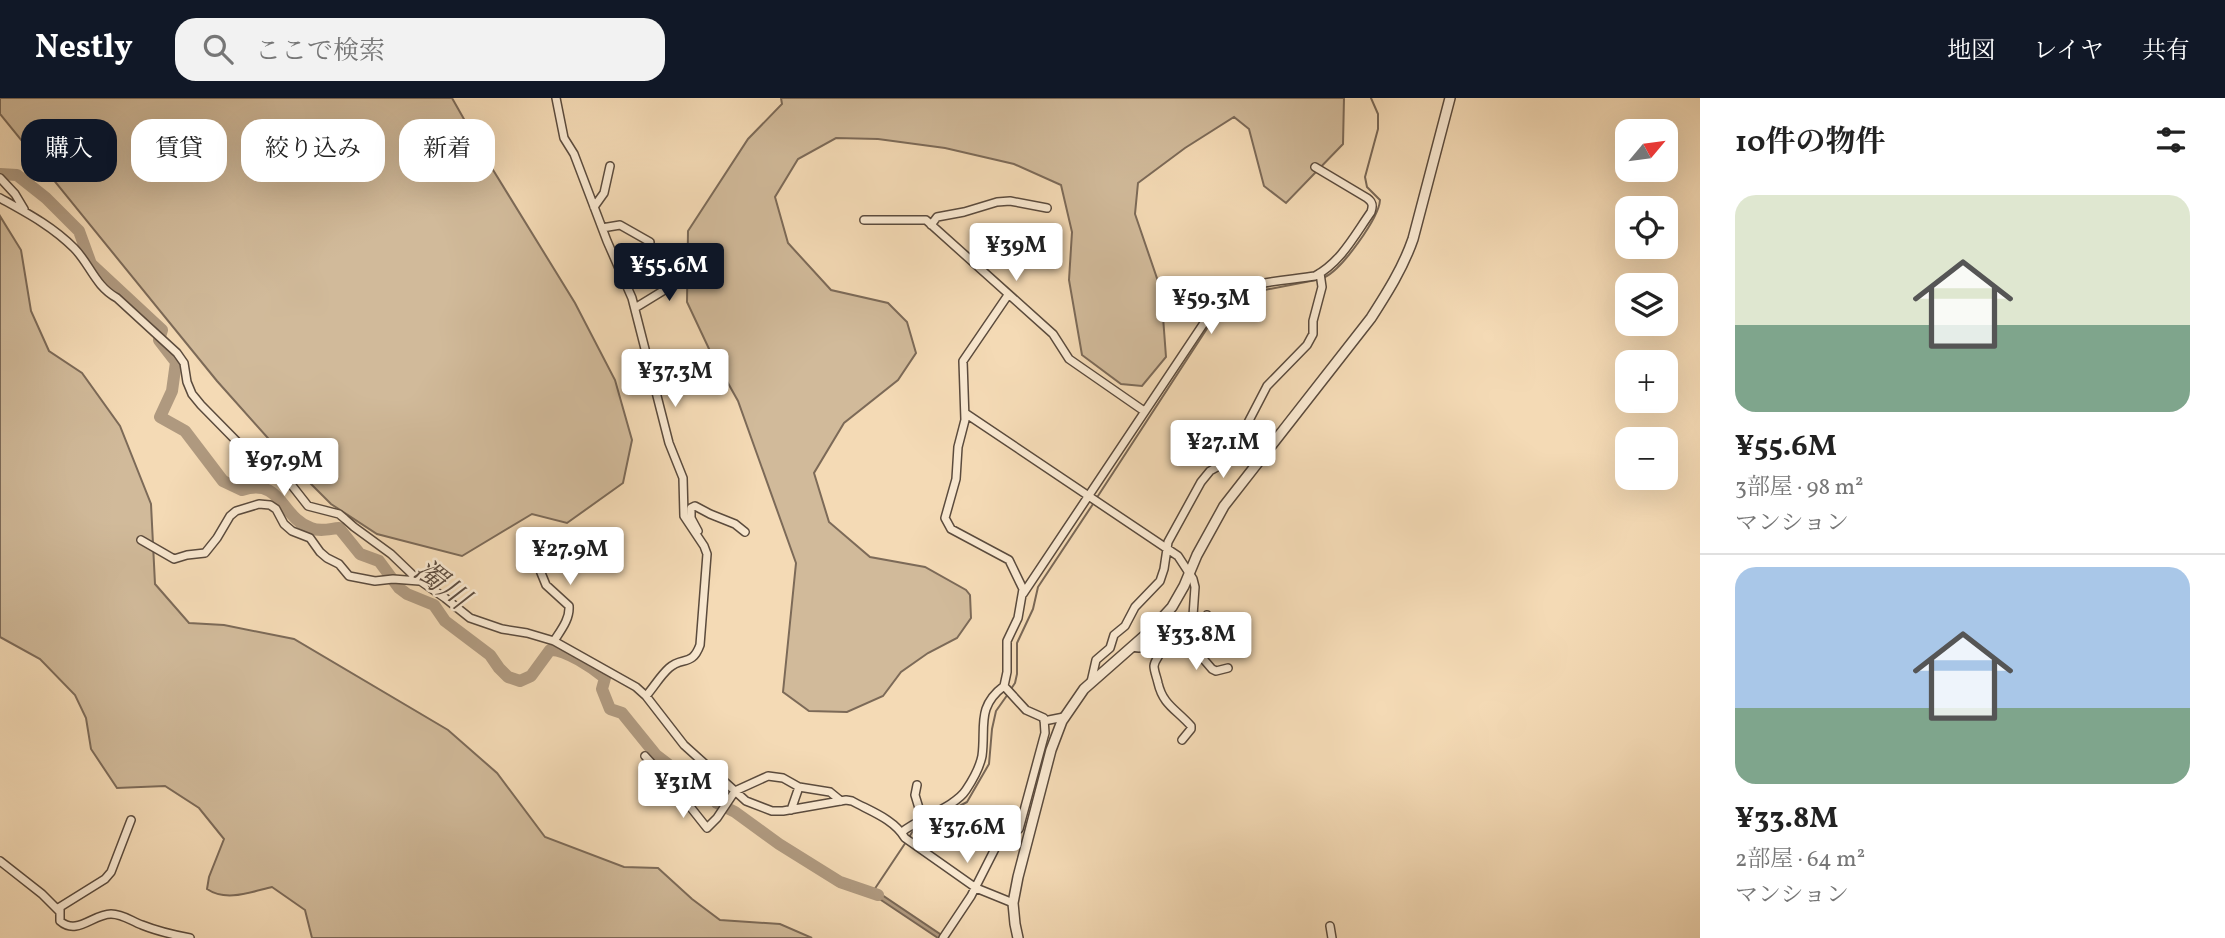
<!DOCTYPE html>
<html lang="ja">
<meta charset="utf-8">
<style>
:root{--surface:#fff;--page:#f2f2f2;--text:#222;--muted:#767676;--line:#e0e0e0;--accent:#111827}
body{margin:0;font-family:Vollkorn,"Noto Serif JP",serif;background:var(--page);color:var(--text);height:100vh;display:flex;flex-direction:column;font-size:26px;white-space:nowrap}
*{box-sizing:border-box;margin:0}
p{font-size:23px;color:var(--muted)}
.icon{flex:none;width:38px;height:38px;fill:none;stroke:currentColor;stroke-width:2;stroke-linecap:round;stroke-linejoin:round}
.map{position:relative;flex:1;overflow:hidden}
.panel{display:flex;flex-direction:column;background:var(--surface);width:525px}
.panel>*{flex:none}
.top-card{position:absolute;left:21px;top:21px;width:665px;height:63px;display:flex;gap:14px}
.needle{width:46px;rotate:61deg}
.tools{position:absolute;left:1615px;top:21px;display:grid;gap:14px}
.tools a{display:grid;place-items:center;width:63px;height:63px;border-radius:14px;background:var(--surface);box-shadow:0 7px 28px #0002;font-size:35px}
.price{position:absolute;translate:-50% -60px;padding:0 16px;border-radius:7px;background:#fff;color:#222;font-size:23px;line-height:46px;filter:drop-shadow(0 2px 4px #0008)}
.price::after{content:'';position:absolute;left:50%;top:42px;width:21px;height:16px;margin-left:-10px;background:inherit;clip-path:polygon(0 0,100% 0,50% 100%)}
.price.selected{background:var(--accent);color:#fff}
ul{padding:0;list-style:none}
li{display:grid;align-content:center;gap:14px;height:371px;padding:0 35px}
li+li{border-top:2px solid var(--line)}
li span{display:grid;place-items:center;height:217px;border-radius:21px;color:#555}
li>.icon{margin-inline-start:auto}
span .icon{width:126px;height:126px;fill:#fffc;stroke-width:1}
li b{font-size:30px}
h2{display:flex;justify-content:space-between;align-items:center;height:84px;padding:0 35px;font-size:30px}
.chip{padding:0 24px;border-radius:21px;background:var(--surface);box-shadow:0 7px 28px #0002;font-size:24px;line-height:63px}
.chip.selected{background:var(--accent);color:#fff}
header{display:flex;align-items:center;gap:42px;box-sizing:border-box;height:98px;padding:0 35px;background:var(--accent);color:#fff}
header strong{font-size:33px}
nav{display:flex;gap:38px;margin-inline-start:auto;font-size:24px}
.search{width:490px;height:63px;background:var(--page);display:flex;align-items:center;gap:18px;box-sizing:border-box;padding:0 24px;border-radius:21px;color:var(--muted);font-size:26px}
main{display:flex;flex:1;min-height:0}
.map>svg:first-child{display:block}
.green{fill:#d1ba9a;stroke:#7c6a58;stroke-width:2}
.water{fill:#af997f;stroke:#796755;stroke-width:2}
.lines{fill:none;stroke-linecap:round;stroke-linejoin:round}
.stream{stroke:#796755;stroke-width:2}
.river{stroke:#af997f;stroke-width:12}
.minor-casing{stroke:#5b4b3d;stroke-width:10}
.tertiary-casing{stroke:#5b4b3d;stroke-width:12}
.minor{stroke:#f8e7cf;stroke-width:7}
.tertiary{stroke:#f8e7cf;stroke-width:9}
.labels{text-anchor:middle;stroke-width:5;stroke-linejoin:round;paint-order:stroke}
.water-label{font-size:30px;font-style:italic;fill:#5e4d3f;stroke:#f8e7cf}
</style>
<header>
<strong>Nestly</strong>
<div class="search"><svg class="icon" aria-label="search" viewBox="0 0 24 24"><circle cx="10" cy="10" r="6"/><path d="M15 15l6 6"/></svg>ここで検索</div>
<nav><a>地図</a><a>レイヤ</a><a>共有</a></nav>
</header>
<main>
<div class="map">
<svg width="1700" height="840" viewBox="0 0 1700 840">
<rect width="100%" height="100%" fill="#f4dab5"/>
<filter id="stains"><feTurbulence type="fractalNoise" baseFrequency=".00286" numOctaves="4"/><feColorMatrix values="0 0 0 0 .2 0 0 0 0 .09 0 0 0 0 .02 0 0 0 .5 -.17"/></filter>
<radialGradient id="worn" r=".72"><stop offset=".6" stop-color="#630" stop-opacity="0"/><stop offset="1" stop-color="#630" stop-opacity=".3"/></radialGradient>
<!-- green -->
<path class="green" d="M0 0H452L490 67 575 205 615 282 632 342 623 385 567 425 532 416 462 458 377 436 331 406 292 367 217 283 0 16Z
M781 0H1344L1343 46 1286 105 1264 88 1249 31 1234 19 1185 50 1138 85 1135 116 1161 192 1166 259 1142 288 1121 286 1082 257 1069 182 1072 134 1061 87 1014 66 945 50 878 41 836 40 798 61 775 99 788 145 831 192 888 205 907 224 916 255 898 282 844 325 814 375 829 424 870 459 925 469 966 492 970 497 971 520 957 540 928 555 901 574 883 598 847 614 809 613 783 594 796 465 738 303 710 253 687 204 688 133 748 41 782 6Z
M0 118 21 152 31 213 49 253 82 275 120 328 151 406 155 486 189 525 224 527 294 541 448 632 497 675 545 739 624 769 658 770 692 801 720 822 780 826 812 840H312L305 812 272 789C251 794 226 804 207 791L209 779 224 741 199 710 165 688 117 690 91 651 86 620 75 597 40 561 0 539Z"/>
<!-- water -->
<path class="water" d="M863 790 876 793 946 840H938Z"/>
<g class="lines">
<!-- stream -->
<path class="stream" d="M1325 179C1342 171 1379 120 1380 102L1367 89 1365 79 1378 31V16L1371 0
M1096 401 1223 206 1234 198 1316 182
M1011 591 1015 585 1017 576V545L1033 511 1038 489 1093 406
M909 739 913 733 967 704 989 666 992 631 996 613 1008 596
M874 792 906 744"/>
<!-- river -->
<path class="river" d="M0 76 17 77 46 100 79 133 91 166 162 232 159 242 176 264 172 293 160 319 185 333 223 383 242 392C282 379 281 420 311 430 320 434 329 431 339 430L360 456 379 463 399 490 407 496 434 507 445 523 490 557 499 570 508 579 520 583 531 578 550 552C565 551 593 570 605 580L602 591 610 611 622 615 656 657 682 677 702 683 717 705 735 714 779 746 840 784 878 797"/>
<!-- minor casing -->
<g class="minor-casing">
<path id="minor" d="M556 0 564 40 574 56 607 143 632 200 669 345 683 380 684 418 704 448 707 456 700 547C692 569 682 558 669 570 660 578 654 589 646 598
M0 80 15 96 24 111
M0 100C27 115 52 128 74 150 90 166 95 188 117 200L177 255 184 265 187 284 192 296 201 307 256 363 279 371 308 408 339 416 345 421 354 429 391 456 416 480 445 500 470 520 502 531 527 535 554 543 636 589 646 598 684 647 746 703 772 713H783L846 702 852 703C870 713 894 721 905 740L976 790 1013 805
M594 109 604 95 610 68
M864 122H926L1053 236 1069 261 1144 313
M931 127 937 119 964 114 997 104 1010 103 1047 110
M602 130 620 127 650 144 649 153
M635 210 666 191 665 185
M965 315 1178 458 1193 481 1195 489 1193 518 1186 528 1162 548C1150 545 1145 553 1132 549
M698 433 691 420V410L695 408 710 416 735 426 745 434
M141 442 174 461 187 457 205 455 217 440 230 418 236 413 259 406 270 407 276 411 284 426 292 433 310 440 320 454 327 460 339 466 349 478 375 483 393 481 419 483
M521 442 535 460 546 487 569 508C570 521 561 532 554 543
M1023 496 1218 204C1239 183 1286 183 1315 178 1341 164 1354 138 1371 114 1373 108 1373 104 1367 100L1315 69
M1184 530 1204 531 1208 525 1207 517
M1180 534 1212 571 1216 573 1228 570
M1162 548C1162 557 1155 560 1154 568 1154 573 1157 580 1158 585 1163 607 1176 611 1191 628V631L1182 642
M1091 584 1096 562 1110 550 1114 537 1125 528 1135 509 1160 483 1164 471 1168 444 1201 384 1210 373 1228 363 1267 288 1307 247 1313 236V223L1322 189 1320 175
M1044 623 1064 619
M645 658 684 701 707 730 717 720 735 693 768 678 783 680 799 689 830 694 841 703
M917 687 915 697 922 720
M791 712 799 689
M131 722 111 774 105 781 60 809V823C77 838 93 816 111 816 123 816 131 823 142 827 157 833 174 837 190 840
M902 734C919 720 955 709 966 692 972 683 980 668 982 658 986 629 976 609 1004 588L1007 574V543L1018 520 1023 491 1009 462 951 431 945 420 956 381 958 349 965 322 963 263 1008 197
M0 763 42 796 59 813
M1330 828 1332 840
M943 840 971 798 1004 733H1015L1019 731 1045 635 1044 620 1026 612 1004 588"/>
</g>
<!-- tertiary casing -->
<g class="tertiary-casing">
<path id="tertiary" d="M1018 840 1015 826 1013 805 1018 779 1051 652 1062 623 1084 591 1151 532 1172 509 1184 488 1197 457 1224 408 1371 220C1387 195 1403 170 1413 141L1450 0"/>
</g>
<!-- minor -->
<use href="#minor" class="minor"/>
<!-- tertiary -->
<use href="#tertiary" class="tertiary"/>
</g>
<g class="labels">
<!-- water labels -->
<g class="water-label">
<text transform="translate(442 486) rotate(38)" y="10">濁川</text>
</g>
</g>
<rect width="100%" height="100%" filter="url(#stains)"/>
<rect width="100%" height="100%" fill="url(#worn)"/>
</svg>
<div class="tools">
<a><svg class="needle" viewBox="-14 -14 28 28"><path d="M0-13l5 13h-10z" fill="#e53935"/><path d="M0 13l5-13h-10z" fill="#767676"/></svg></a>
<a><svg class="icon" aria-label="locate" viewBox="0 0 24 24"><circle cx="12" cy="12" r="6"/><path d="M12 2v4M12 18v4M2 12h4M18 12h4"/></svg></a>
<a><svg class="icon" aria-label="layers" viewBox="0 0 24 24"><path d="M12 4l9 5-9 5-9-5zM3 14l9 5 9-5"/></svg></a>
<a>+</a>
<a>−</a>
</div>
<b class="price" style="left:1016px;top:185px">¥39M</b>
<b class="price selected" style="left:669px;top:205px">¥55.6M</b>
<b class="price" style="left:1211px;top:238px">¥59.3M</b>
<b class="price" style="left:675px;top:311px">¥37.3M</b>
<b class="price" style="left:1223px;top:382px">¥27.1M</b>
<b class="price" style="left:284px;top:400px">¥97.9M</b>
<b class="price" style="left:570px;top:489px">¥27.9M</b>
<b class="price" style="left:1196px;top:574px">¥33.8M</b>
<b class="price" style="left:683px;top:722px">¥31M</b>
<b class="price" style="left:967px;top:767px">¥37.6M</b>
<div class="top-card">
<a class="chip selected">購入</a>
<a class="chip">賃貸</a>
<a class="chip">絞り込み</a>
<a class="chip">新着</a>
</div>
</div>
<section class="panel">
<h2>10件の物件<svg class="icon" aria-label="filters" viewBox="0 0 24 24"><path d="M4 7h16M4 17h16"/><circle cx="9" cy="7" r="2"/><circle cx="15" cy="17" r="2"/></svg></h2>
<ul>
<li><span style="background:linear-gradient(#dfe7d0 60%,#7fa58c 0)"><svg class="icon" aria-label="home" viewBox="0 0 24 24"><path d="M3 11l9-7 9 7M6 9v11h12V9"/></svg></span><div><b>¥55.6M</b><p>3部屋 · 98 m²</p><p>マンション</p></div></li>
<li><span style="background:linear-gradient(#a9c7e8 65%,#7fa58c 0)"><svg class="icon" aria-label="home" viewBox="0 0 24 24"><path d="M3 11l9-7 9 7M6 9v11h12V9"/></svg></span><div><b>¥33.8M</b><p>2部屋 · 64 m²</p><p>マンション</p></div></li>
</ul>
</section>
</main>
